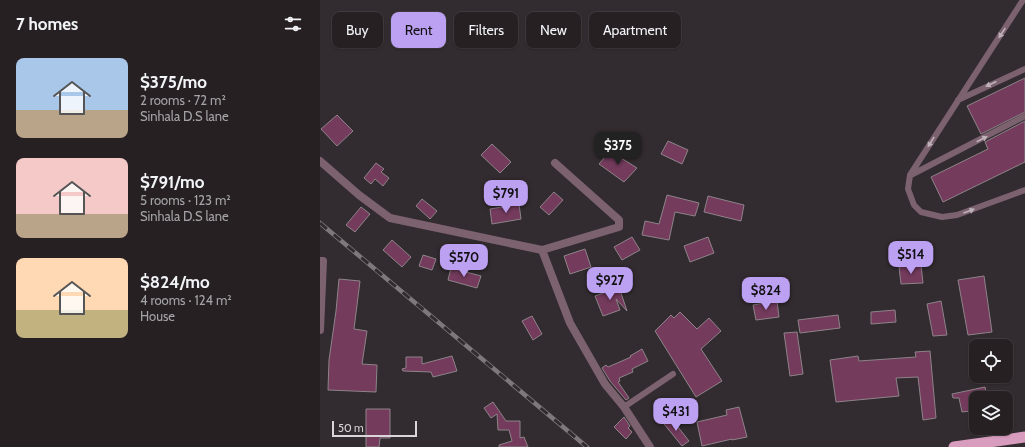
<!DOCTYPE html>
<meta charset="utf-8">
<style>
:root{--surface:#262023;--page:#2e282b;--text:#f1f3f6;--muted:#a4a3a6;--line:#423e41;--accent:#bca0f2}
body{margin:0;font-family:Cabin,sans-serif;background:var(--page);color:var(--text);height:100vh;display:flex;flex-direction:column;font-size:15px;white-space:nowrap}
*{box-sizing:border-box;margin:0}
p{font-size:13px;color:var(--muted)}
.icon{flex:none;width:22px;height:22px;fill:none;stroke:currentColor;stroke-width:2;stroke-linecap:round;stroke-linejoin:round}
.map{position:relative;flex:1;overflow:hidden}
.sheet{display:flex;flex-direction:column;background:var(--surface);width:320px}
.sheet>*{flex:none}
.hud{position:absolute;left:12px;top:12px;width:380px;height:36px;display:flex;gap:8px}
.controls{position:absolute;left:649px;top:339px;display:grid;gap:8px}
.controls a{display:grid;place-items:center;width:44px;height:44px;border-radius:8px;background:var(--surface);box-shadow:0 1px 3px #0004,0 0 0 1px var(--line);font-size:20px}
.scale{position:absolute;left:12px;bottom:10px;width:85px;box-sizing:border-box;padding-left:4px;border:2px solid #dad5d8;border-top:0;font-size:11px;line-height:14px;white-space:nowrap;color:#dad5d8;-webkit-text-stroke:3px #322b2f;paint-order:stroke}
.price{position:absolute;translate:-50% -34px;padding:0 9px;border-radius:8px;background:var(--accent);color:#111;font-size:13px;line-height:26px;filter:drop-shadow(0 1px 2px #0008)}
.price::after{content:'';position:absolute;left:50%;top:24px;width:12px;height:9px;margin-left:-6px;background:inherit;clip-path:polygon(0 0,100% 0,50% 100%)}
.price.on{background:#222;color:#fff}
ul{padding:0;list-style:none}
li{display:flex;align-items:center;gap:12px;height:100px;padding:0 16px}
li span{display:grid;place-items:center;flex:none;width:112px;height:80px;border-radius:8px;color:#555}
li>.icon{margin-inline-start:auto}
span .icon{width:48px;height:48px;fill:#fffc;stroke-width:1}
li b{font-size:17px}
h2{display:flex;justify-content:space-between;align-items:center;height:48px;padding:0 16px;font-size:17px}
.tag{padding:0 14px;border-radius:8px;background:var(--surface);box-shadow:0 1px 3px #0004,0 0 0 1px var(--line);font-size:14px;line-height:36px}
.tag.on{background:var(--accent);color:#111}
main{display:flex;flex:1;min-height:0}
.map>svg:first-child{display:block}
.building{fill:#743b5d;stroke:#8d8489}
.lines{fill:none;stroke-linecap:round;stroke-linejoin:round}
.service{stroke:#7c616f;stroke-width:6}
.minor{stroke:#7c616f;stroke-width:8}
.trunk{stroke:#d89cbe;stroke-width:11}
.rail-casing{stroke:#7e787c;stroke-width:4.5}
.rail{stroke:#322b2f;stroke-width:3;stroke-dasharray:9;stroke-linecap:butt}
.oneway{fill:#beb2b8}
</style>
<main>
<section class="sheet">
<h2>7 homes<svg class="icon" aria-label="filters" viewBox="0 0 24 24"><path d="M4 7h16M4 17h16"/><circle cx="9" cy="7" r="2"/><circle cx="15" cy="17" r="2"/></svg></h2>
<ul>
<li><span style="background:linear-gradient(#a9c7e8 65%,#b9a48a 0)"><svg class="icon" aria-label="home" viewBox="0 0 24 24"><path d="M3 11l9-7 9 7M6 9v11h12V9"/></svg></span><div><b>$375/mo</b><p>2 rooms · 72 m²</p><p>Sinhala D.S lane</p></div></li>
<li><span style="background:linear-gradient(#f6c9c9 70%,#b9a48a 0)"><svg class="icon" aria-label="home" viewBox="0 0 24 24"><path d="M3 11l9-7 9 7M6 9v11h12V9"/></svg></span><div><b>$791/mo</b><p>5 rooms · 123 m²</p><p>Sinhala D.S lane</p></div></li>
<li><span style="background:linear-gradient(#ffd9b3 65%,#c2b280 0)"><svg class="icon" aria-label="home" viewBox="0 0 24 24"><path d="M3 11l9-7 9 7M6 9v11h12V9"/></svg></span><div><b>$824/mo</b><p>4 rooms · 124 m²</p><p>House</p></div></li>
</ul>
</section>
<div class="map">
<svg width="705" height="447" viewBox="0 0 705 447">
<rect width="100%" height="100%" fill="#322b2f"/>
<!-- building -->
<path class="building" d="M705 78V112L661 134 647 106Z
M17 115 33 131 17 146 1 129Z
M705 121V162L623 202 611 177 668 149 665 142Z
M348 141 368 150 362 164 341 154Z
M172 144 191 162 180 173 161 155Z
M290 151 317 168 304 182 279 164Z
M56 163 64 169 61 172 69 178 63 186 55 179 51 184 44 178Z
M234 192 243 200 229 215 220 207Z
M347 195 379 203 375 216 355 212 349 240 322 235 325 221 339 224Z
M388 196 424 205 421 221 384 212Z
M102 199 117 211 110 219 96 206Z
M199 204 201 219 172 224 170 209Z
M41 207 50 214 35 232 26 225Z
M312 237 320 250 302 260 294 247Z
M388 237 394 253 370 262 364 246Z
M72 240 91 257 82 267 63 250Z
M265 249 271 267 250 274 244 256Z
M103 255 116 259 112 270 99 266Z
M601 265 603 283 581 284 579 267Z
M131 268 161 276 157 288 128 280Z
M664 276 672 332 648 335 638 280Z
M19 279 40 281 34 329 47 331 42 364 57 365 56 392 8 390 9 360 16 311Z
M299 287 307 311 296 299 300 310 283 316 275 296Z
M457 301 459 317 436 320 433 305Z
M621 301 627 335 613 336 607 304Z
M575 310 576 322 551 324V312Z
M360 312 377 329 389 318 401 331 381 349 402 381 376 397 335 331 351 315 354 318Z
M518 315 520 328 480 333 478 320Z
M212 316 222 334 213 340 202 321Z
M477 332 483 374 470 376 464 333Z
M322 349 328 361 312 369 313 372 299 378 300 381 298 382 309 398 306 400 290 381 282 368 286 365 288 367 311 357 310 356Z
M610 351 616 418 603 420 598 377 576 378 579 396 516 402 510 360 538 356 539 361 596 357 595 352Z
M132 356 137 371 113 377 111 372 83 371 82 369 86 368V357H102V364Z
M665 387 667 398H656V407L650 408 651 411 642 412 639 398H633L632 394Z
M173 402 186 421H200V438L204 437 208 447H179V445L192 441 189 430H178L177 414 171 418 164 408Z
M419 407 427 437 412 440V439L382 446 377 422 407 415 406 410Z
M46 409H70V438H60L59 447H46Z
M304 417 310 426 308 428 312 432 306 439 294 427Z
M351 418 369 441 362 446 344 424Z"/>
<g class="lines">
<!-- service -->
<path class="service" d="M703 0 590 175 588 189 594 205 601 212 622 217 637 215 705 190
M638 100 705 69
M591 175 705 116
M304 407 353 374"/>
<!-- minor -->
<path class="minor" d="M0 161 39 195 70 218 222 250 250 323 285 384 304 407 330 447
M222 250 299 227V220L235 163
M0 261H3L0 330"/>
<!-- trunk -->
<path class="trunk" d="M634 447 705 437"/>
<!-- rail casing -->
<g class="rail-casing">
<path id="rail" d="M0 223 267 447"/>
</g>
<!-- rail -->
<use href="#rail" class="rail"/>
</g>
<!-- one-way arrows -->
<defs><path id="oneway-solid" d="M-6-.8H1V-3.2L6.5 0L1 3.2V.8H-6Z"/></defs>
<g class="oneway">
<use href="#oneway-solid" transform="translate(682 33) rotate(123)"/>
<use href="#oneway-solid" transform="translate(671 84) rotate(155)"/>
<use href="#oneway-solid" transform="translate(662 139) rotate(-27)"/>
<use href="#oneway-solid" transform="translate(611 142) rotate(122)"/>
<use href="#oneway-solid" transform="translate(649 211) rotate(-20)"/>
</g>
</svg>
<div class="controls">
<a><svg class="icon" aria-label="locate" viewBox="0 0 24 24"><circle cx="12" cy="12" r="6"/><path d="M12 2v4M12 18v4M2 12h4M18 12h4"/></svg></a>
<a><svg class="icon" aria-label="layers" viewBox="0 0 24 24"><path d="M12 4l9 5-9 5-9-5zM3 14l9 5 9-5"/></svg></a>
</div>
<div class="scale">50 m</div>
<b class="price on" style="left:298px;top:166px">$375</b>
<b class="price" style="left:186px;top:214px">$791</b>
<b class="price" style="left:591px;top:275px">$514</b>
<b class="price" style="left:144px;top:278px">$570</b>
<b class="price" style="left:290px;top:301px">$927</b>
<b class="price" style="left:446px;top:311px">$824</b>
<b class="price" style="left:356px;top:432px">$431</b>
<div class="hud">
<a class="tag">Buy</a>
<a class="tag on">Rent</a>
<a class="tag">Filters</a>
<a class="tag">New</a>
<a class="tag">Apartment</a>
</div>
</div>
</main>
